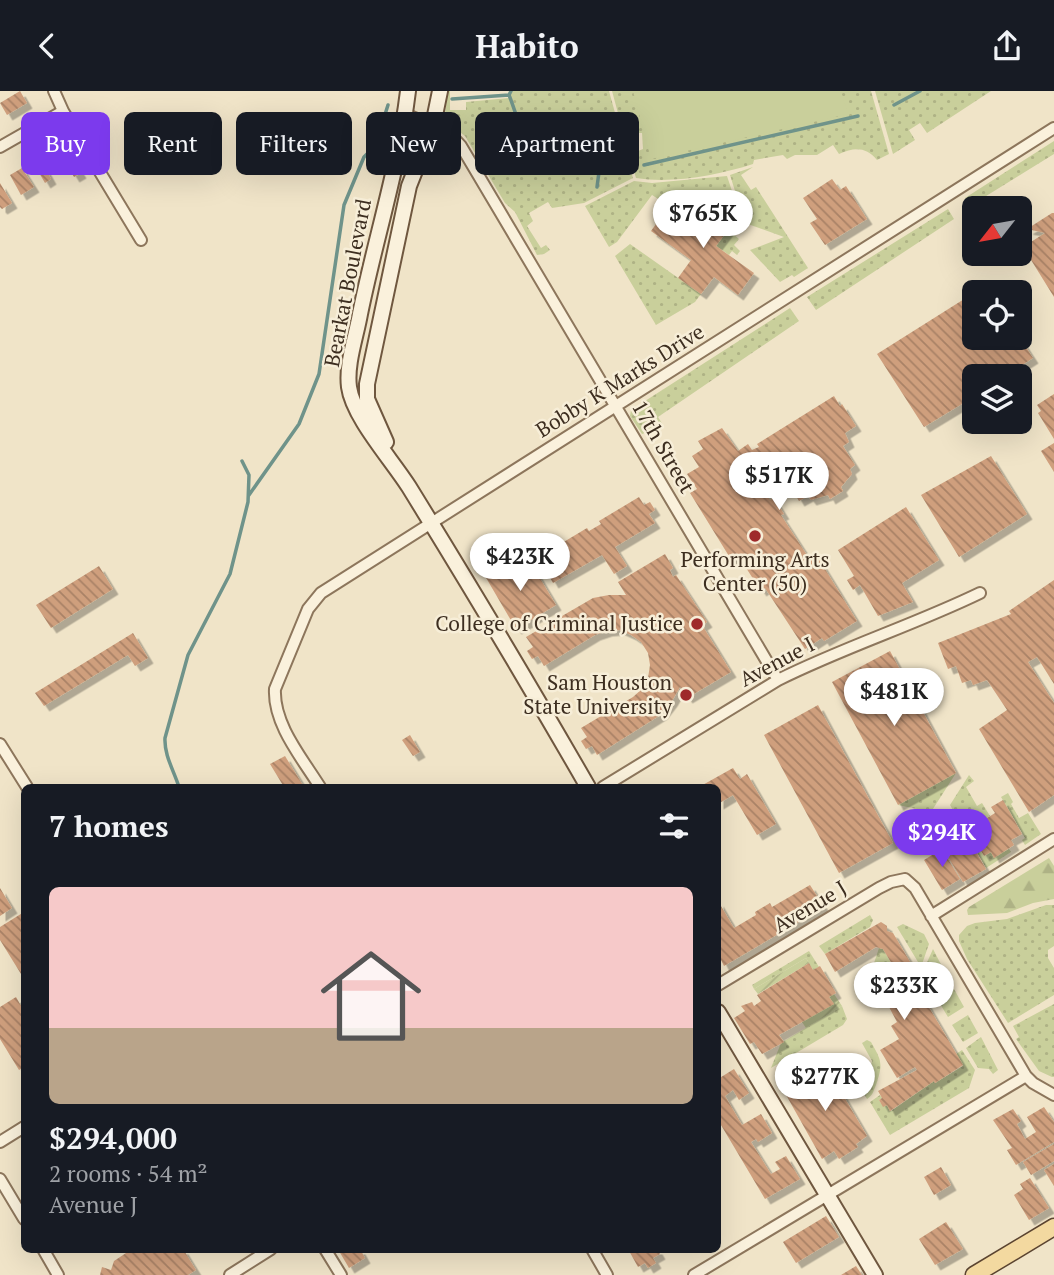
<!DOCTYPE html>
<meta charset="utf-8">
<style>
:root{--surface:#171b24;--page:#242831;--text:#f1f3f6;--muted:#9ea1a6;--line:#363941;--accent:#7c3aed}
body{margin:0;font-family:"PT Serif",serif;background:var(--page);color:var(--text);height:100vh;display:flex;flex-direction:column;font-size:26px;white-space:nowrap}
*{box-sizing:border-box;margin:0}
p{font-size:23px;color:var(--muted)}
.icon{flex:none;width:38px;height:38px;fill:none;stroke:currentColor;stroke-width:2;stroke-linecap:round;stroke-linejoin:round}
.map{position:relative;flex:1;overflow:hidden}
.drawer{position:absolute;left:21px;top:693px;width:700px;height:469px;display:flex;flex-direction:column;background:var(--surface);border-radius:10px;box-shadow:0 7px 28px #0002}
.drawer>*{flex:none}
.hud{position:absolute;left:21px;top:21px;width:700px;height:63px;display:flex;gap:14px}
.needle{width:46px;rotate:239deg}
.fabs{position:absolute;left:962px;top:105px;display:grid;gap:14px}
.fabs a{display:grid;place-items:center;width:70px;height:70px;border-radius:10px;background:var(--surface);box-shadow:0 7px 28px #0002;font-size:35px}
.price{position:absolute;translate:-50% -60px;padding:0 16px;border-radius:24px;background:#fff;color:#222;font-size:23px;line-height:46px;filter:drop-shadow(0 2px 4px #0008)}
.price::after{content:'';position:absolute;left:50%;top:42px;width:21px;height:16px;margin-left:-10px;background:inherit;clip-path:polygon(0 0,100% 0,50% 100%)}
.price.selected{background:var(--accent);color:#fff}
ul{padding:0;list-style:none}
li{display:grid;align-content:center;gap:14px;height:371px;padding:0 28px}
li+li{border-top:2px solid var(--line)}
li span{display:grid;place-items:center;height:217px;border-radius:10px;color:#555}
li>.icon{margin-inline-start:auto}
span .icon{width:126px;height:126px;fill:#fffc;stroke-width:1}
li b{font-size:30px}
h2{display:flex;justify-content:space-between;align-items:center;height:84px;padding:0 28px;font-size:30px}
.tag{padding:0 24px;border-radius:10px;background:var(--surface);box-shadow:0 7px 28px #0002;font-size:24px;line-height:63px}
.tag.selected{background:var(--accent);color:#fff}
header{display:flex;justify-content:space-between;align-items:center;height:91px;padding:0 28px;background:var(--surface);font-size:32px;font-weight:700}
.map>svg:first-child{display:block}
.grass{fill:url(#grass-dots)}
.forest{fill:url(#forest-firs)}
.garden{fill:url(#garden-furrows)}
.pitch{fill:#c9cf9b}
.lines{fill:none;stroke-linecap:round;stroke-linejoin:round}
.stream{stroke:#6f938a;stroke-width:3.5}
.building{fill:url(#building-back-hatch);filter:url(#shadow)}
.street-casing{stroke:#8d765c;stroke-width:14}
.secondary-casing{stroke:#6f573f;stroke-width:18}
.primary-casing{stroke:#5b4430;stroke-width:19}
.street{stroke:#faf1dc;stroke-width:10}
.secondary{stroke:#faf1dc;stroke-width:14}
.primary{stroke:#f3d9a0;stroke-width:16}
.poi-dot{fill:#9e2a2b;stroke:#f7eed8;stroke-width:2.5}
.labels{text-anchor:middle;stroke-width:5;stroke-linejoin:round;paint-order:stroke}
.street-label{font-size:21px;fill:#3d2e20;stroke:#f7eed8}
.poi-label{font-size:21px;fill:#3d2e20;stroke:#f7eed8;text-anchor:end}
</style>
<header><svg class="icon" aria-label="back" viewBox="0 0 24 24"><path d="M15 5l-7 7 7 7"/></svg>Habito<svg class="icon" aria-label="share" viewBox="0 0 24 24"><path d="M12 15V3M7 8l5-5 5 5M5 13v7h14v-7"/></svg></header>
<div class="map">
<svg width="1054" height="1184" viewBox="0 0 1054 1184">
<defs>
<pattern id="grass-dots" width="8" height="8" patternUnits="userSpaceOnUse" patternTransform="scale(1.75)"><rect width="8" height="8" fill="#c9cf9b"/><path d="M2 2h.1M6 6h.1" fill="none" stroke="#aeb285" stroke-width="1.8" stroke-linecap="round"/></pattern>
<pattern id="forest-firs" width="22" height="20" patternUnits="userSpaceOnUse" patternTransform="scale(1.75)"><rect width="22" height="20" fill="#c9cf9b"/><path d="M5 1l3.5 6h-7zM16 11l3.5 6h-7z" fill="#aeb285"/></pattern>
<pattern id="garden-furrows" width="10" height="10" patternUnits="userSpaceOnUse" patternTransform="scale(1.75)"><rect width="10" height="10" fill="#c9cf9b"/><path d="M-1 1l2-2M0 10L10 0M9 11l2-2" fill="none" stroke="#aeb285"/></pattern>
<pattern id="building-back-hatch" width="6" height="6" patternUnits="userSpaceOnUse" patternTransform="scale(1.75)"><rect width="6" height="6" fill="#cf9f7d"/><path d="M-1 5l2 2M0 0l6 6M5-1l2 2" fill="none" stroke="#a98266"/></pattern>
<filter id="shadow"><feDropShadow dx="5.5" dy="5.5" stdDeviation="0" flood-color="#0004"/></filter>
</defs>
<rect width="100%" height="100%" fill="#f0e4c8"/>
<!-- grass -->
<path class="grass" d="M448 0H450V19H466V11L509 7 510 0H609L633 87 584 112 552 117 548 111 529 122 533 130 527 135 541 157 546 154 550 159 544 163 537 164 515 121 505 112 465 45 444 29Z
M612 0H871L889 63 877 69C866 56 855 56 839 63L833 54 817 64H795L787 68 783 64 754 69 753 73C719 84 672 93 636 87L629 64 633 63 632 43 638 60 643 58 642 42H639V56L634 40 629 42 628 59Z
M875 0H991L927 42 920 32 909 39 915 49 893 63Z
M1054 50V63L970 115 965 107Z
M753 76 741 84 751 99 756 96 808 177 794 186 792 184 780 191 750 159 784 146 745 132 730 84Z
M727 85 742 130 736 126 731 131 735 135 731 141 739 148 734 154 740 160 737 164 732 160 729 164 716 155 731 135 681 99 669 115 652 104 617 151 609 156 585 115 634 90 652 92Z
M948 118 954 128 816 219 807 206Z
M630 153 701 203 695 211 656 234 615 165Z
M790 217 799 230 658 326 663 334 661 337 642 343 630 325 631 319Z
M956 682 931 721 898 714Z
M969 684 974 690 966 696 977 715 982 712 990 725 984 729 992 744 977 754 984 765 991 761 994 766 1009 758 1011 761 986 777 950 714Z
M1008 702 1013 711 1011 713 1019 727 1028 722 1041 743 1025 754 1022 749 1025 747 1001 706Z
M1046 814H1054V855L1048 859V867L1054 877V904L1008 932 967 868 959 850V844L967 835 975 832 1007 828Z
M870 824 873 829 870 836 825 863 819 855Z
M903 833 924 843 929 853 921 876 897 836Z
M879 857 883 858 899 885 886 893 874 872Z
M933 858 952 895 934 906C920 882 922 883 933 858Z
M809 860 819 876 813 879 806 867 754 898 752 894Z
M954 898 964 916 948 926 937 908Z
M1054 913V986H1052L1039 980 1016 948 1019 946 1013 935Z
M842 915 847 928 843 934 771 977 781 952Z
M968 924 978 942 963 951 952 934Z
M981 946 998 979 993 983 989 978 978 977 966 957Z
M867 949 871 951C882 970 883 973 876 994 873 1001 873 1004 867 1008L864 1003 872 970 862 952Z
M962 959 975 979 969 997 890 1044 870 1011 880 1004 882 1007 879 1009 883 1015 887 1014 891 1020 934 990 935 992 963 975 956 963Z"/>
<!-- forest -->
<path class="forest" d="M1049 767 1054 775V808L1033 812 1007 822 968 824 967 819 969 816Z"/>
<!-- garden -->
<path class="garden" d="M806 867 809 872 758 903 754 898Z
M834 903 842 915 806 937 802 931 833 912 829 906Z"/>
<!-- pitch -->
<path class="pitch" d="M633 0H841L848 23 651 68Z"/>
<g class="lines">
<!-- stream -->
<path class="stream" d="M511 0 509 4C514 16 526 57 534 64 548 77 601 81 620 79
M452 8 509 4
M894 14 920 0
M644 74 858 25
M597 96 599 81
M249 404 299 333 319 283 344 114 364 66 375 55 388 14
M179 696C174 680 164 664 165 647L188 564 230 483 248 411 249 384 242 370"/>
</g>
<!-- building -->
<path class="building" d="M20 0 27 12 7 24 0 12Z
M61 49 81 82 74 86 54 53Z
M38 65 51 88 45 92 31 68Z
M22 77 34 96 21 104 10 84Z
M832 88 840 99 846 95 867 128 825 154 810 132 817 128 803 107Z
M0 92 12 112 2 118 0 116Z
M704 114 731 135 716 155 754 182 738 204 714 186 701 203 678 187 691 169 651 140 667 118 689 134Z
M1052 122H1054V206L1023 156 1045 142 1027 138Z
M988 193 993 201H975V247H1020L1033 267 1005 285H975V305L924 336 877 263Z
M1054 303V348L1038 322 1041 320 1037 314Z
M834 305 840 315 842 313 856 335 845 342 849 351 843 355 855 374 850 378 852 383 841 396 843 400 830 408 828 404 811 409 808 405 799 410 787 389 780 394 772 381 766 385 772 394 763 399 770 409 774 407 784 423 781 424 810 469 817 465 857 530 824 550 822 547 805 558 765 497 761 500 739 466 732 470 690 402 697 398 687 383 699 376 692 365 703 358 698 350 722 337 738 360 748 353 752 359 759 356 757 353Z
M1054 352V381L1041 360Z
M991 365 1027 423 959 466 921 404Z
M639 406 644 414 650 411 655 419 649 423 655 432 615 456 627 475 614 483 602 464 553 492 540 469 549 464 547 461 587 437 589 440 601 433 599 430Z
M906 416 939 469 902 492 913 511 878 525 860 494 853 499 847 489 854 485 838 459Z
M665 463 673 477 670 479 673 486 676 484 707 531 702 534 731 581 687 607 680 596 672 610 662 623 597 664 592 655 586 658 581 650 587 646 581 637 633 606 642 598 648 587 650 574 648 562 641 551 631 544 620 539 607 540 595 544 544 575 538 565 532 568 527 560 533 556 526 546 593 507 609 504H626L618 491Z
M511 470 516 479 524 474 529 483 535 479 556 514 516 538 485 485Z
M99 475 113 498 51 537 36 514Z
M1054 489V593L1037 566 1028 571 1054 612V704L1029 721 979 638 1007 619 987 589 973 594 971 589 962 592 956 575 948 578 938 552 1011 523 1009 520Z
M133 542 148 567 135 575 128 564 44 615 35 602Z
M890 560 956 682 898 714 832 591Z
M818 614 893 752 839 782 764 644Z
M410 644 420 661 413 665 402 649Z
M285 665 304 696H284L270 673Z
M733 677 740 688 747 683 776 733 757 744 733 704 718 713V696H699Z
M1003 709 1022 743 1011 749 1014 754 994 767 991 761 984 765 977 753 992 744 984 729 995 722 991 716Z
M964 740 986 778 963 791 941 754Z
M942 758 960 788 942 799 924 769Z
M810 794 824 816 724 875 718 863V810L734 837 756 824 755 821 770 812 772 816Z
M0 797 12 817 0 825Z
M24 821V881L21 883 0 849V836Z
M881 831 887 835V840L893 842 916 881 910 884 963 974 935 992 934 990 890 1020 887 1014 883 1016 879 1009 882 1007 878 1000 917 979 915 976 897 987 880 959 899 948 891 935 897 931 889 916 904 905 899 895 902 890 883 858 876 856 835 881 825 863Z
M809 872 813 879 820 875 836 902 829 906 834 913 779 944 784 951 762 963 754 951 750 953 734 927 745 920 741 915 752 911 754 915 761 910 757 904Z
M16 906 24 920V976L19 979 0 948V916Z
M823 970 867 1045 856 1053 858 1056 839 1068 834 1060 822 1068 785 1002 792 996 790 993Z
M734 978 749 1002 739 1009 733 999 725 1005 742 1034 761 1023 772 1042 758 1051 756 1048 751 1051 771 1083 780 1078 775 1071 786 1065 800 1088 765 1108 718 1029V988Z
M1044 1016 1054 1031V1051L1016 1074 1007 1059 1012 1057 993 1029 1013 1018 1021 1030 1017 1033 1025 1048 1036 1041 1027 1026Z
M1054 1053V1070L1031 1084 1023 1071Z
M1054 1073V1095L1044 1079Z
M941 1076 951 1094 934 1104 924 1086Z
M1030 1087 1049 1117 1029 1129 1014 1104 1023 1098 1020 1093Z
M826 1125 839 1146 796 1172 783 1151Z
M946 1131 963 1158 935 1174 919 1148Z
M132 1158H183L196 1179 188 1184H100L102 1176 111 1179 114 1170Z
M341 1158H360L365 1167 349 1177 339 1160Z
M628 1158H657L660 1163 653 1167 656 1172 648 1177 645 1172 638 1176Z
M856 1175 862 1184H841Z"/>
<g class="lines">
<!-- street casing -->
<g class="street-casing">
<path id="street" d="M54 0 63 20 141 149
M405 23 449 42 461 55 778 589
M0 56 63 20
M0 653 27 696
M320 696C302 667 273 633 275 598L308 518 321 502 1054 37
M603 696 778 589C844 556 914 534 980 502
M931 825 1054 748
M718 894 879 797 891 791 905 788 915 797 1026 985 1033 992 1054 1004
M0 1051 24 1036
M0 1088 24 1128
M43 1158 58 1184
M325 1158 341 1184
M592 1158 607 1184
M230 1184 271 1158
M694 1184 1026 985"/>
</g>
<!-- secondary casing -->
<g class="secondary-casing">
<path id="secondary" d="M408 0C399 75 375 149 360 223 356 246 346 273 349 296 353 326 392 369 409 396 470 495 530 595 588 696
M386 351 367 308V293L409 95 433 34 440 0
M718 921 875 1184"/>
</g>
<!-- primary casing -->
<g class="primary-casing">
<path id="primary" d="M974 1184 1054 1136"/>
</g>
<!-- street -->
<use href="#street" class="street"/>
<!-- secondary -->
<use href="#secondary" class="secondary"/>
<!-- primary -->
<use href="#primary" class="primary"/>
</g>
<!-- markers -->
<g class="poi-dot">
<circle cx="755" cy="445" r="7"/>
<circle cx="697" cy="533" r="7"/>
<circle cx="686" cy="604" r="7"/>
</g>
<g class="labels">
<!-- street labels -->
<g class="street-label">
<text transform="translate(348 192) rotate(-79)" y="7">Bearkat Boulevard</text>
<text transform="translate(620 290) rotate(-32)" y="7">Bobby K Marks Drive</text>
<text transform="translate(663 356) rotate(60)" y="7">17th Street</text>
<text transform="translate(777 571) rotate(-28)" y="7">Avenue I</text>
<text transform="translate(810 816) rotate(-31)" y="7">Avenue J</text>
</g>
<!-- poi labels -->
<g class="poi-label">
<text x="755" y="476" text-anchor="middle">Performing Arts<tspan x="755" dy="24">Center (50)</tspan></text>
<text x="683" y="540">College of Criminal Justice</text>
<text x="672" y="599">Sam Houston<tspan x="672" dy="24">State University</tspan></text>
</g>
</g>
</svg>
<div class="fabs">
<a><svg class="needle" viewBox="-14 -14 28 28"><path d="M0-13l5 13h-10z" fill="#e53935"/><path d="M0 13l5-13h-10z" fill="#9ea1a6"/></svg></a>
<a><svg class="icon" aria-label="locate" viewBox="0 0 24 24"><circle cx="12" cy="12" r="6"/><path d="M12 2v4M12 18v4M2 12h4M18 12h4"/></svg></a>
<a><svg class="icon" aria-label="layers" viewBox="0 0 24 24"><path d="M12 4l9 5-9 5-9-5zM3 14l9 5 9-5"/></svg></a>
</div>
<b class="price" style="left:703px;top:159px">$765K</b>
<b class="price" style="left:779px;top:421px">$517K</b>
<b class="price" style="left:520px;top:502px">$423K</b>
<b class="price" style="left:894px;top:637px">$481K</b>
<b class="price selected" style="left:942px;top:778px">$294K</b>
<b class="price" style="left:904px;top:931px">$233K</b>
<b class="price" style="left:825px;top:1022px">$277K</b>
<div class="hud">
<a class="tag selected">Buy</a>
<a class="tag">Rent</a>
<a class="tag">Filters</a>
<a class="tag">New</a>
<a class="tag">Apartment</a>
</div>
<section class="drawer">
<h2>7 homes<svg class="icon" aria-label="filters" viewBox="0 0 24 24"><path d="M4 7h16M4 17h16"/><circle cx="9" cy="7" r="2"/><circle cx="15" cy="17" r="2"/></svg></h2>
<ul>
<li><span style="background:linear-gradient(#f6c9c9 65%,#b9a48a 0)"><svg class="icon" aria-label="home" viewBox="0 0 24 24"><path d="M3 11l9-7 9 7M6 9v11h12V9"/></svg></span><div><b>$294,000</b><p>2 rooms · 54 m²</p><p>Avenue J</p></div></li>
</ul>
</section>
</div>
